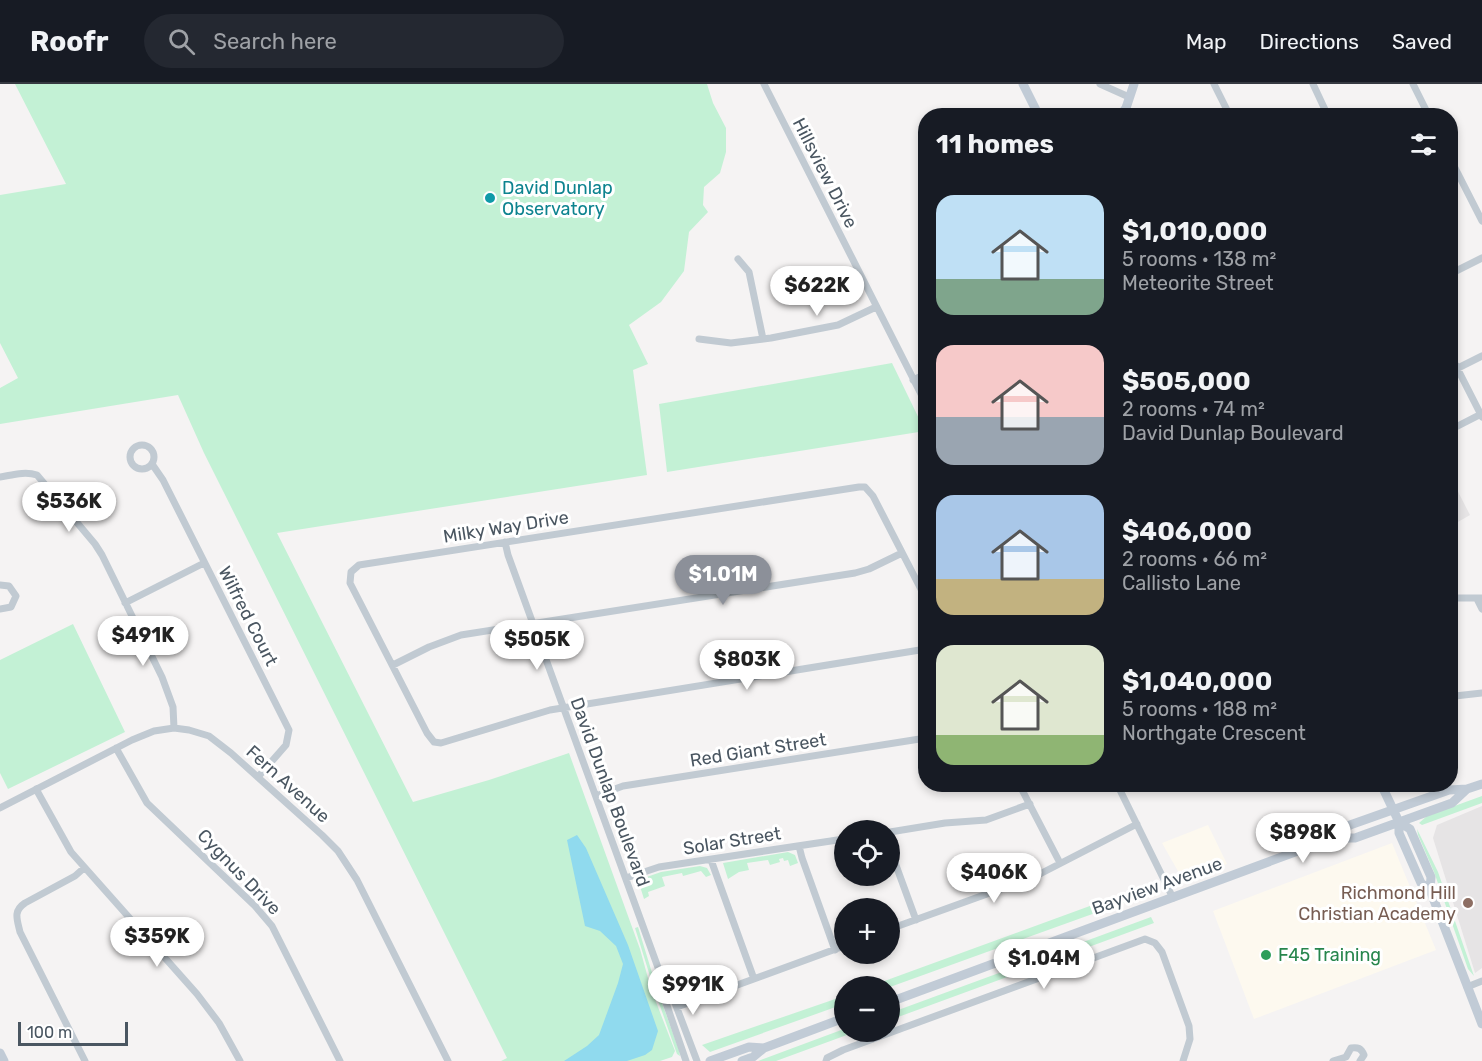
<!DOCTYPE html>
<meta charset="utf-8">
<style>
:root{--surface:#171b24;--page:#242831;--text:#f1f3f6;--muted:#9ea1a6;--line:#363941;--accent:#8c9099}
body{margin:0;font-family:Rubik,sans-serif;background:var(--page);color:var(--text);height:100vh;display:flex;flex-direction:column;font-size:22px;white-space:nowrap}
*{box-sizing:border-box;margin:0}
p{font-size:20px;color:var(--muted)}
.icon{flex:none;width:33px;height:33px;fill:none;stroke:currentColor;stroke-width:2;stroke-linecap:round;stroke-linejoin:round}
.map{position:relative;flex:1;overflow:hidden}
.sheet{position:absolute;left:918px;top:24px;width:540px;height:684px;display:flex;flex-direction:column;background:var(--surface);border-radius:24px;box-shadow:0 3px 9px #0003}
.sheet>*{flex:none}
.buttons{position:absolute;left:834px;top:736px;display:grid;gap:12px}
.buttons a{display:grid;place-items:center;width:66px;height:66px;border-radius:50%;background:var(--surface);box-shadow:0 3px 9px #0003;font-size:30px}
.scale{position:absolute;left:18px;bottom:15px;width:110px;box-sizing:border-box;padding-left:6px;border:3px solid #4a5661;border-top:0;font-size:16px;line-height:21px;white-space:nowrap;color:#4a5661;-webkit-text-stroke:4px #fff;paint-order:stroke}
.price{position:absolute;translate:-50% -51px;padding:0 14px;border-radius:21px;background:#fff;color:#222;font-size:20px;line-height:39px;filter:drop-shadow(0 2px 3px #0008)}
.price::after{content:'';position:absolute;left:50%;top:36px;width:18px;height:14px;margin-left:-9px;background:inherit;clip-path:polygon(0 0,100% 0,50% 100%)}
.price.active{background:var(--accent);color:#fff}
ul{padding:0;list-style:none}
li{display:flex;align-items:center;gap:18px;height:150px;padding:0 18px}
li span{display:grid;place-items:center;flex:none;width:168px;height:120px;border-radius:18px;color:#555}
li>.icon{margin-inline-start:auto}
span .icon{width:72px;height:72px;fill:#fffc;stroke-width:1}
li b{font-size:26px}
h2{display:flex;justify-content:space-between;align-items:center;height:72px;padding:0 18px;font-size:26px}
header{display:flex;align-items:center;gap:36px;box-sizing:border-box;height:84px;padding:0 30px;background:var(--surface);border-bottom:2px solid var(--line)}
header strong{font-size:28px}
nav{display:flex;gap:33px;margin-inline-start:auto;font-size:21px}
.search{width:420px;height:54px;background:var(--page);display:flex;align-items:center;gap:15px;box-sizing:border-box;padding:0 21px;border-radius:33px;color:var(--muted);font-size:22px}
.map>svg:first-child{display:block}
.commercial{fill:#fdf9ef}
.education{fill:#e6e4e5}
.green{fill:#c3f1d5}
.water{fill:#90daee}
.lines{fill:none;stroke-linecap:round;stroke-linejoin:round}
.street{stroke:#c1cad2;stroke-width:7}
.secondary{stroke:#c1cbd6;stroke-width:9}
.culture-dot{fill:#0f9aa8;stroke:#fff;stroke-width:2}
.education-dot{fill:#8d6e63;stroke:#fff;stroke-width:2}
.leisure-dot{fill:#2e9e5b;stroke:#fff;stroke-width:2}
.labels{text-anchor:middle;stroke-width:6;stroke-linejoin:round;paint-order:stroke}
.street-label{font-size:18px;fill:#4a5661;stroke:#fff}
.culture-label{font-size:18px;fill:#0d838f;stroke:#fff;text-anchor:start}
.education-label{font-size:18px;fill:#785e54;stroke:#fff;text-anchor:end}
.leisure-label{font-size:18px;fill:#27864d;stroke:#fff;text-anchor:start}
</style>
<header>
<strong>Roofr</strong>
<div class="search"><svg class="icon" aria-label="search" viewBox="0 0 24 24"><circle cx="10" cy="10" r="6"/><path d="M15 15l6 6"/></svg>Search here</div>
<nav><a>Map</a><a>Directions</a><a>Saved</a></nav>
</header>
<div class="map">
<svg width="1482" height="977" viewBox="0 0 1482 977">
<rect width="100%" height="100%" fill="#f5f3f3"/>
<!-- commercial -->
<path class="commercial" d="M1208 741 1227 780 1183 796 1162 759Z
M1392 759 1436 866 1254 935 1213 827Z"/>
<!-- education -->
<path class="education" d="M1450 392 1470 431 1451 442H1450Z
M1482 722V884L1475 889 1433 754 1437 741Z"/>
<!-- green -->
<path class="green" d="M15 0H707L713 19 726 44V68L720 89 704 103 703 121 708 128 689 148 684 187 661 218 629 241 648 280 633 286 647 391 277 449 413 718 489 696 569 669 640 865 651 905 675 967 672 973 660 977H501L507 974 204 369 178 311 0 340V304L18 294 0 259V111L66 100Z
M892 279 925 347 667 388 659 320Z
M73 540 125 648 8 705 0 689V576Z
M1482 712V719L1422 741 1419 739 1427 732Z
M1417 745 1438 788 1474 892 1468 885 1434 788 1418 751Z
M788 768 795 771 798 779 790 782 788 776 784 777 783 774 779 775 780 778 770 781 768 776 747 779 749 786 739 788 728 795 723 779Z
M700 782 707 784 711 791 706 793 701 787 683 792 682 789 662 793 665 802 648 808 649 812 644 815 638 796 661 788Z
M1139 804H1152L1153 806 1148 810 890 903H868Z
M1151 833 1154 839 890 936V929Z
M638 843 657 905 679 966 680 972 677 970 654 905 635 844Z
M844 912V920L710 968 702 961Z
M844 945V948H855L776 977H758Z"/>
<!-- water -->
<path class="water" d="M577 751 586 764 628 861 658 947 652 966 645 971 627 977H564L587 962 599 951 618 899 623 880 616 862 600 847 585 842 567 756Z"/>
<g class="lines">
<!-- street -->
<path class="street" d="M764 0 926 320
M1100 0 1129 13
M1214 0 1230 32
M1313 0 1328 32
M1413 0 1429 32
M1450 74 1482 137
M738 175 749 188 763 255
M1450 190 1482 174
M699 255 731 259 771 254 838 241 876 223
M1450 270 1482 333
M1458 284 1482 272
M913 296 926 290
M1450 346 1481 330
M130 373a12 12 0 1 1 24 0a12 12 0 1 1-24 0Z
M152 380 163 396 289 646 286 661 258 693
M0 393C12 391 25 387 37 391L95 460 102 471 162 593 173 623 174 644
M505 458 508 471 664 900 665 916 686 977
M0 501 9 502 16 512 11 523 0 525
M1450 514H1482
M926 515 873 412 865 403H859L359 481 351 488 350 499 427 649 434 658 441 659 550 626 926 565
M1477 515 1482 525
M125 519 204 479
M393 581 429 563 461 551 855 489 869 485 902 469
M1455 612 1482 609
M116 664 147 719 255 822 272 842 340 977
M1019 700 1060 779
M1117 700 1173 814
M36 705 71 768 197 910 219 939 240 977
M596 712 623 702 926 654
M0 724 132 656 154 647 174 644 189 646 209 652 231 669 322 751 338 767 357 796 448 977
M890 748 945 739 986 736 1030 720
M799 762 802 774 835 866
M890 765 916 836
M711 776 754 895
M84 784 75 792 25 819C13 827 17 835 20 848L85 977
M626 794 659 783 844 755
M890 845 1034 793 1137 740
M664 900 672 911 697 977
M1467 903 1482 897
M677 923 844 862
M826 977 827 974 843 966 1145 855 1155 859 1162 868 1189 942 1190 955 1183 977
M1333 977 1346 973 1351 964C1358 963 1361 964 1364 971L1360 977"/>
<!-- secondary -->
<path class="secondary" d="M1023 0 1039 32
M1120 32 1126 24 1134 0
M1381 700 1399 738V749L1421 799 1430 806
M1399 738 1410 745 1431 793 1430 806 1482 940
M1334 754H1355L1452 719 1467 705
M890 918 1333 754 1350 741 1449 706 1467 705 1482 700
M0 969 4 977
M710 977 749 963 764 964
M742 977 753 973 764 964 844 934"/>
</g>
<!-- markers -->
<circle class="culture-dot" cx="490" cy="114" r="6"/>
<circle class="education-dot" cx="1468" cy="819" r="6"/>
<circle class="leisure-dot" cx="1266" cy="871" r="6"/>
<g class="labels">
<!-- street labels -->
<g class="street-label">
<text transform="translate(825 89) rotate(63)" y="6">Hillsview Drive</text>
<text transform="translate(506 443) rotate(-9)" y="6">Milky Way Drive</text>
<text transform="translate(248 532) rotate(63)" y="6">Wilfred Court</text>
<text transform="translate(758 666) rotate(-9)" y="6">Red Giant Street</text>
<text transform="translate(288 700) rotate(42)" y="6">Fern Avenue</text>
<text transform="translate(610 708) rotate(70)" y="6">David Dunlap Boulevard</text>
<text transform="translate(732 757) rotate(-9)" y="6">Solar Street</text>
<text transform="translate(239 788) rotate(46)" y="6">Cygnus Drive</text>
<text transform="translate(1157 802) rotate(-20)" y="6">Bayview Avenue</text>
</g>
<!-- culture labels -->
<g class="culture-label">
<text x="502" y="110">David Dunlap<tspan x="502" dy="21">Observatory</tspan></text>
</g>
<!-- education labels -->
<g class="education-label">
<text x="1456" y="815">Richmond Hill<tspan x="1456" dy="21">Christian Academy</tspan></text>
</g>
<!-- leisure labels -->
<g class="leisure-label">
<text x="1278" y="877">F45 Training</text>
</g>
</g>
</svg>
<div class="buttons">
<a><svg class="icon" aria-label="locate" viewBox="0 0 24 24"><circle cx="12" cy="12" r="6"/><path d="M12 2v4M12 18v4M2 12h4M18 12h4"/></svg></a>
<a>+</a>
<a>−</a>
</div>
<div class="scale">100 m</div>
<b class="price" style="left:817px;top:233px">$622K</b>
<b class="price" style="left:69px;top:449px">$536K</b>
<b class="price active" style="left:723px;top:522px">$1.01M</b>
<b class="price" style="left:143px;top:583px">$491K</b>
<b class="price" style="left:537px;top:587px">$505K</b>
<b class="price" style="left:747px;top:607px">$803K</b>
<b class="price" style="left:1303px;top:780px">$898K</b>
<b class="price" style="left:994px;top:820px">$406K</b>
<b class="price" style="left:157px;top:884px">$359K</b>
<b class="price" style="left:1044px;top:906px">$1.04M</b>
<b class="price" style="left:693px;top:932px">$991K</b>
<section class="sheet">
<h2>11 homes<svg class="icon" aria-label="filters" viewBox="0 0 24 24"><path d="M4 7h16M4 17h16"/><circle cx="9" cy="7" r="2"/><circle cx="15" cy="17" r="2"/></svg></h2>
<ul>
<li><span style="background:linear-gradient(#bfe0f5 70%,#7fa58c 0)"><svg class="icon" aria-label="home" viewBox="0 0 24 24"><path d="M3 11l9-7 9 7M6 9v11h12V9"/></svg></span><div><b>$1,010,000</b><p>5 rooms · 138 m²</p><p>Meteorite Street</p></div></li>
<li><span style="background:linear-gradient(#f6c9c9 60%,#9aa5b1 0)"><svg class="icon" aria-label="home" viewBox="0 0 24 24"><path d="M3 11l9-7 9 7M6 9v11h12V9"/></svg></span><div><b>$505,000</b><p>2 rooms · 74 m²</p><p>David Dunlap Boulevard</p></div></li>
<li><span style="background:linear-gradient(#a9c7e8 70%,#c2b280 0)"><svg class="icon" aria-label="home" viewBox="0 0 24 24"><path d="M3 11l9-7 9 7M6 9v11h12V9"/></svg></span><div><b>$406,000</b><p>2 rooms · 66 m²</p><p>Callisto Lane</p></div></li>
<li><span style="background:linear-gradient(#dfe7d0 75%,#8fb573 0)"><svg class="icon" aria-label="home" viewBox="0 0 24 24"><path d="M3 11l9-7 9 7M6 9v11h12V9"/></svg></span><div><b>$1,040,000</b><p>5 rooms · 188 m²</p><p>Northgate Crescent</p></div></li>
</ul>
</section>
</div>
